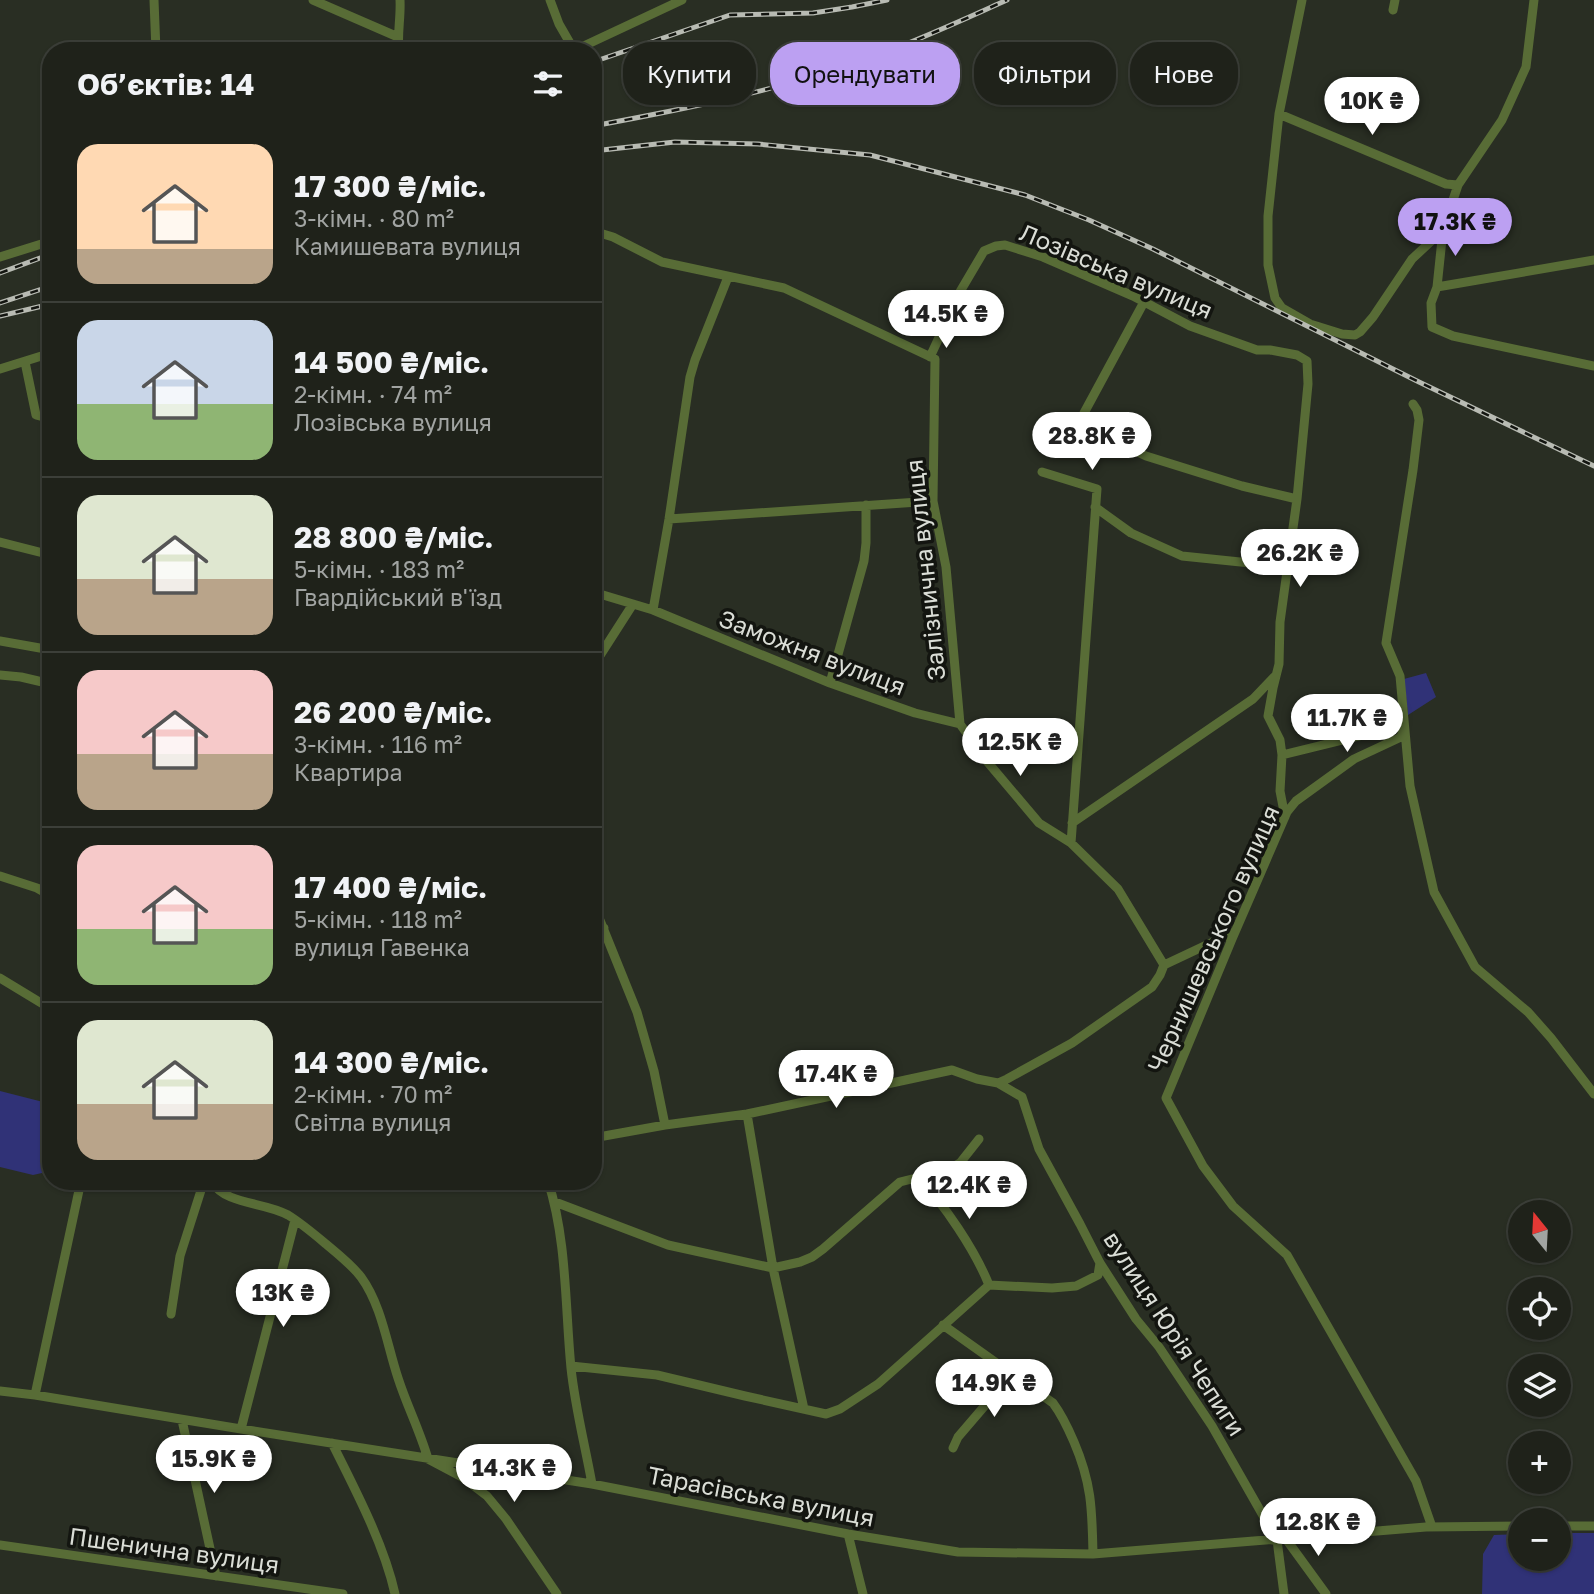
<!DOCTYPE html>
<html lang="uk">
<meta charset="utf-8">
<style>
:root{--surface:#1f221a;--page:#2c2f27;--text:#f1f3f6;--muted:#a1a4a2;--line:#3c3f39;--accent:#bca0f2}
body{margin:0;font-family:"Golos Text",sans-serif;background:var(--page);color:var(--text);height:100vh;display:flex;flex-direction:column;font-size:26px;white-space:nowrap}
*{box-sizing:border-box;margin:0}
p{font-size:23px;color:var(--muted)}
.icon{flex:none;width:38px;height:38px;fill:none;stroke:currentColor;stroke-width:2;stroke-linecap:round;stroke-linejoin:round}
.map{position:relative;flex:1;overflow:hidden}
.side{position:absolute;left:42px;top:42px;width:560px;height:1148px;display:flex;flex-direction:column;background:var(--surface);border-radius:28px;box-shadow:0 2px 5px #0004,0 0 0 2px var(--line)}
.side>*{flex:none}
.hud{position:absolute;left:623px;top:42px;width:665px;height:63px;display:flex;gap:14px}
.needle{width:46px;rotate:342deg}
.fabs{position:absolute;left:1508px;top:1200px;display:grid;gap:14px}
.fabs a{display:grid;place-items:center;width:63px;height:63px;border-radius:50%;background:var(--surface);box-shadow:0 2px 5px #0004,0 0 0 2px var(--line);font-size:35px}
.price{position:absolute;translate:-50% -60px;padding:0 16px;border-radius:24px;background:#fff;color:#222;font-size:23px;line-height:46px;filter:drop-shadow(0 2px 4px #0008)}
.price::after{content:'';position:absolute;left:50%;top:42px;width:21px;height:16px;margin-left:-10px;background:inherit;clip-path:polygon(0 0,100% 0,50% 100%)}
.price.selected{background:var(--accent);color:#111}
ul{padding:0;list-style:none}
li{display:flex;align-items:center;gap:21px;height:175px;padding:0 35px}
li+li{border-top:2px solid var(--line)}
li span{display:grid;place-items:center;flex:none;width:196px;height:140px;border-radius:21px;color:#555}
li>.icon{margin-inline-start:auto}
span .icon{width:84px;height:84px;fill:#fffc;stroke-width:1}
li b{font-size:30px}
h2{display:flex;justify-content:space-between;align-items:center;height:84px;padding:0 35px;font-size:30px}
.chip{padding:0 24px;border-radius:28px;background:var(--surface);box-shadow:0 2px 5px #0004,0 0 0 2px var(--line);font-size:24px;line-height:63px}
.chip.selected{background:var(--accent);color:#111}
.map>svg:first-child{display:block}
.green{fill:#303277}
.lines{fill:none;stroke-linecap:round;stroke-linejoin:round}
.street{stroke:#586c36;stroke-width:9}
.rail-casing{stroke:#b8bbb3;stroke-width:5}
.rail{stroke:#131510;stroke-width:2.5;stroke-dasharray:8;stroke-linecap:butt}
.labels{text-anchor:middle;stroke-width:7;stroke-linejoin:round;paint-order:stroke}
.street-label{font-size:24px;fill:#daddd6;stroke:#131510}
</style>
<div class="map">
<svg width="1594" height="1594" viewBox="0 0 1594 1594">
<rect width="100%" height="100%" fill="#292e23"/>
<!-- green -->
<path class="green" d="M1426 673 1436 697 1408 715 1404 679Z
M0 1091 51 1104V1171L33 1175 0 1167Z
M1559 1533H1594V1594H1482L1483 1554 1494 1535 1521 1534V1559H1559Z"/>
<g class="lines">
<!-- street -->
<path class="street" d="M154 0 156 51
M313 0 398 37
M550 0 559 24 574 50
M1302 0 1279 114 1268 216V265L1275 298 1282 308 1310 324 1342 334 1355 335 1360 332 1373 317 1412 259 1443 230
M1534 0 1526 67 1502 120 1458 185 1443 230 1437 287 1431 303 1432 327 1453 336 1594 366
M1393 10 1395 0
M399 51C397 34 401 17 400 0
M573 51 682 0
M1279 114 1446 184 1458 185
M593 231 613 237 662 262 784 288 935 359 933 501 946 567 960 724
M0 257 51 241
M1437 287 1594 260
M1144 302 1084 413 1085 423 1095 432 1146 456 1242 486 1297 499
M930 357 961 290 984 251 996 246 1005 245 1043 257 1133 296 1190 326 1257 350H1270L1297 355 1307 361 1308 384 1297 499 1280 622 1279 664 1273 688 1268 716 1280 740 1282 755 1280 791 1285 817
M25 362 36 415 51 419
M0 369 51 353
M1413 404 1417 410 1419 420 1413 470 1386 643 1400 676 1410 786 1434 892 1475 967 1528 1012 1551 1038 1594 1094
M1042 472 1097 489 1071 843
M1095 507 1131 533 1182 556 1288 567
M669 519 933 501
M0 542 51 555
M593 592 653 610 830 683 915 713 960 724
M653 610 669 519 690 377 695 360 728 277
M0 641 51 650
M593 672 599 657 633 604
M0 675 21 677 51 684
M830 683 864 561 866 543V505
M960 724 985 759 1039 823 1071 843 1118 889 1164 965
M1282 755 1404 725 1401 737 1354 759 1296 801 1287 812 1232 939 1166 1098 1203 1166 1233 1206 1287 1255 1416 1481 1432 1527
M1072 823 1253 699 1274 677
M0 876 37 888 51 896
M593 903 637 1012 654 1071 665 1125
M593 930 604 928
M0 978 51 1009
M998 1083 1022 1097 1039 1149 1080 1224 1100 1263 1136 1319 1159 1347 1212 1426 1265 1519 1272 1540
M747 1114 773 1268 804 1409
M593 1138 665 1125 747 1114 952 1070 977 1079 998 1083 1007 1079 1072 1043 1152 987 1160 975 1164 965 1234 932
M918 1177C944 1204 975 1250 989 1285
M211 1181C227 1206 263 1201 288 1215 301 1223 314 1234 326 1244 338 1254 352 1265 361 1277 382 1306 387 1345 398 1378 407 1406 420 1431 428 1459L462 1477 487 1496 506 1519 557 1594
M548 1181C567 1240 565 1306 571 1368 575 1407 585 1445 592 1484
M555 1202 668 1245 773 1268 800 1262 812 1257 823 1249 900 1182 948 1170 960 1163 979 1139
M171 1314 180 1256 204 1181
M943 1325 1053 1403C1062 1415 1068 1428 1074 1442 1092 1484 1092 1510 1093 1554
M571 1366 657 1375 745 1396 826 1414 840 1409 878 1384 989 1285 1052 1288 1076 1286 1098 1275 1100 1263
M0 1391 35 1395 241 1429 592 1484 848 1534 958 1552 1093 1554 1426 1527 1521 1526
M35 1395 81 1181
M182 1420 216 1576
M241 1429 295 1220
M332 1443C355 1489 384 1544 395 1594
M953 1448 958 1437 1012 1374
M1559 1526H1594
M848 1534 863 1594
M1286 1539 1326 1594
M1277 1540 1284 1594
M0 1545 343 1594"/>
<!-- rail casing -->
<g class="rail-casing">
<path id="rail" d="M593 62 730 15 813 13 852 7 887 0
M593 126C685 109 776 91 864 60 913 43 960 21 1007 0
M593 151 675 142 758 144 870 155 1025 195 1089 220 1153 249 1419 382 1594 466
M0 273 51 254
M0 303 51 286
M0 316 51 304"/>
</g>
<!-- rail -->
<use href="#rail" class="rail"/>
</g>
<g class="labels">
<!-- street labels -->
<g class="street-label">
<text transform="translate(1116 272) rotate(23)" y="8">Лозівська вулиця</text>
<text transform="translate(926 570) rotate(-96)" y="8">Залізнична вулиця</text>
<text transform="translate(812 653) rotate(21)" y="8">Заможня вулиця</text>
<text transform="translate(1214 939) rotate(-66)" y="8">Чернишевського вулиця</text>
<text transform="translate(1174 1334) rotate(57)" y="8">вулиця Юрія Чепиги</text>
<text transform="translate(761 1497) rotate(11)" y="8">Тарасівська вулиця</text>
<text transform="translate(174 1551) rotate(8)" y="8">Пшенична вулиця</text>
</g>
</g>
</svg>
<div class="fabs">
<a><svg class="needle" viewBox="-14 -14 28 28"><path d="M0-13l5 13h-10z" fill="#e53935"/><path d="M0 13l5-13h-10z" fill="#a1a4a2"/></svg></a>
<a><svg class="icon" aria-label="locate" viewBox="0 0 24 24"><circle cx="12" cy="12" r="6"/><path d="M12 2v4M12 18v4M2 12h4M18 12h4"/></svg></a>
<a><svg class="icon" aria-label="layers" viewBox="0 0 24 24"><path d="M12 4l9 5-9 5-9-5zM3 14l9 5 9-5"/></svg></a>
<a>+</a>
<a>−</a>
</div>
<b class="price" style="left:1372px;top:137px">10K ₴</b>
<b class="price selected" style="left:1455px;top:258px">17.3K ₴</b>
<b class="price" style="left:946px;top:350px">14.5K ₴</b>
<b class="price" style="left:1092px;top:472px">28.8K ₴</b>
<b class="price" style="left:1300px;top:589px">26.2K ₴</b>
<b class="price" style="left:1347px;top:754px">11.7K ₴</b>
<b class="price" style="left:1020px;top:778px">12.5K ₴</b>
<b class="price" style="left:836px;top:1110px">17.4K ₴</b>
<b class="price" style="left:969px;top:1221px">12.4K ₴</b>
<b class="price" style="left:283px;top:1329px">13K ₴</b>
<b class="price" style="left:994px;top:1419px">14.9K ₴</b>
<b class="price" style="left:214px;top:1495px">15.9K ₴</b>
<b class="price" style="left:514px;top:1504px">14.3K ₴</b>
<b class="price" style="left:1318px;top:1558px">12.8K ₴</b>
<div class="hud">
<a class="chip">Купити</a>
<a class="chip selected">Орендувати</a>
<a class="chip">Фільтри</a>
<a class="chip">Нове</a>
</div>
<section class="side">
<h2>Об’єктів: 14<svg class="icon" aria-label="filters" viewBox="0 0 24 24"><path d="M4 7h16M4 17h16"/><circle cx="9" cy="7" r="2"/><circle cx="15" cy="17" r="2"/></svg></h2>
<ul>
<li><span style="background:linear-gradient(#ffd9b3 75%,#b9a48a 0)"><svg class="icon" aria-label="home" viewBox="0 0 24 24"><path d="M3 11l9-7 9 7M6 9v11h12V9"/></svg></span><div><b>17 300 ₴/міс.</b><p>3-кімн. · 80 m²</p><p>Камишевата вулиця</p></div></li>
<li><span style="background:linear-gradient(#c9d6e8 60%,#8fb573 0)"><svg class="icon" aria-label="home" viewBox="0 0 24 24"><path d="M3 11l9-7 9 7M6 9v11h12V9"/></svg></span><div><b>14 500 ₴/міс.</b><p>2-кімн. · 74 m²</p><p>Лозівська вулиця</p></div></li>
<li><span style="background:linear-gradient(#dfe7d0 60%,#b9a48a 0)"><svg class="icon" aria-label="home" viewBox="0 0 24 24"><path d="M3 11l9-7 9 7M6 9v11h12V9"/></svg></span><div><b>28 800 ₴/міс.</b><p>5-кімн. · 183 m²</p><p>Гвардійський в'їзд</p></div></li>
<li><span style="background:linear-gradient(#f6c9c9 60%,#b9a48a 0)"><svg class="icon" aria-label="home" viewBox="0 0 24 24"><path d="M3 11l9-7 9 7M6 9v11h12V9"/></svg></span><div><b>26 200 ₴/міс.</b><p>3-кімн. · 116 m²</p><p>Квартира</p></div></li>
<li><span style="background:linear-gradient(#f6c9c9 60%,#8fb573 0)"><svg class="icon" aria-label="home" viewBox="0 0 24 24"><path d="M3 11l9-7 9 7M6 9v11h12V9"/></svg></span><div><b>17 400 ₴/міс.</b><p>5-кімн. · 118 m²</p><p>вулиця Гавенка</p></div></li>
<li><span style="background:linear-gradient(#dfe7d0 60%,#b9a48a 0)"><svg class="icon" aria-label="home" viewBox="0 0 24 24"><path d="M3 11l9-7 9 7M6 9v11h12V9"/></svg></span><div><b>14 300 ₴/міс.</b><p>2-кімн. · 70 m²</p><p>Світла вулиця</p></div></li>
</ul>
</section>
</div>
